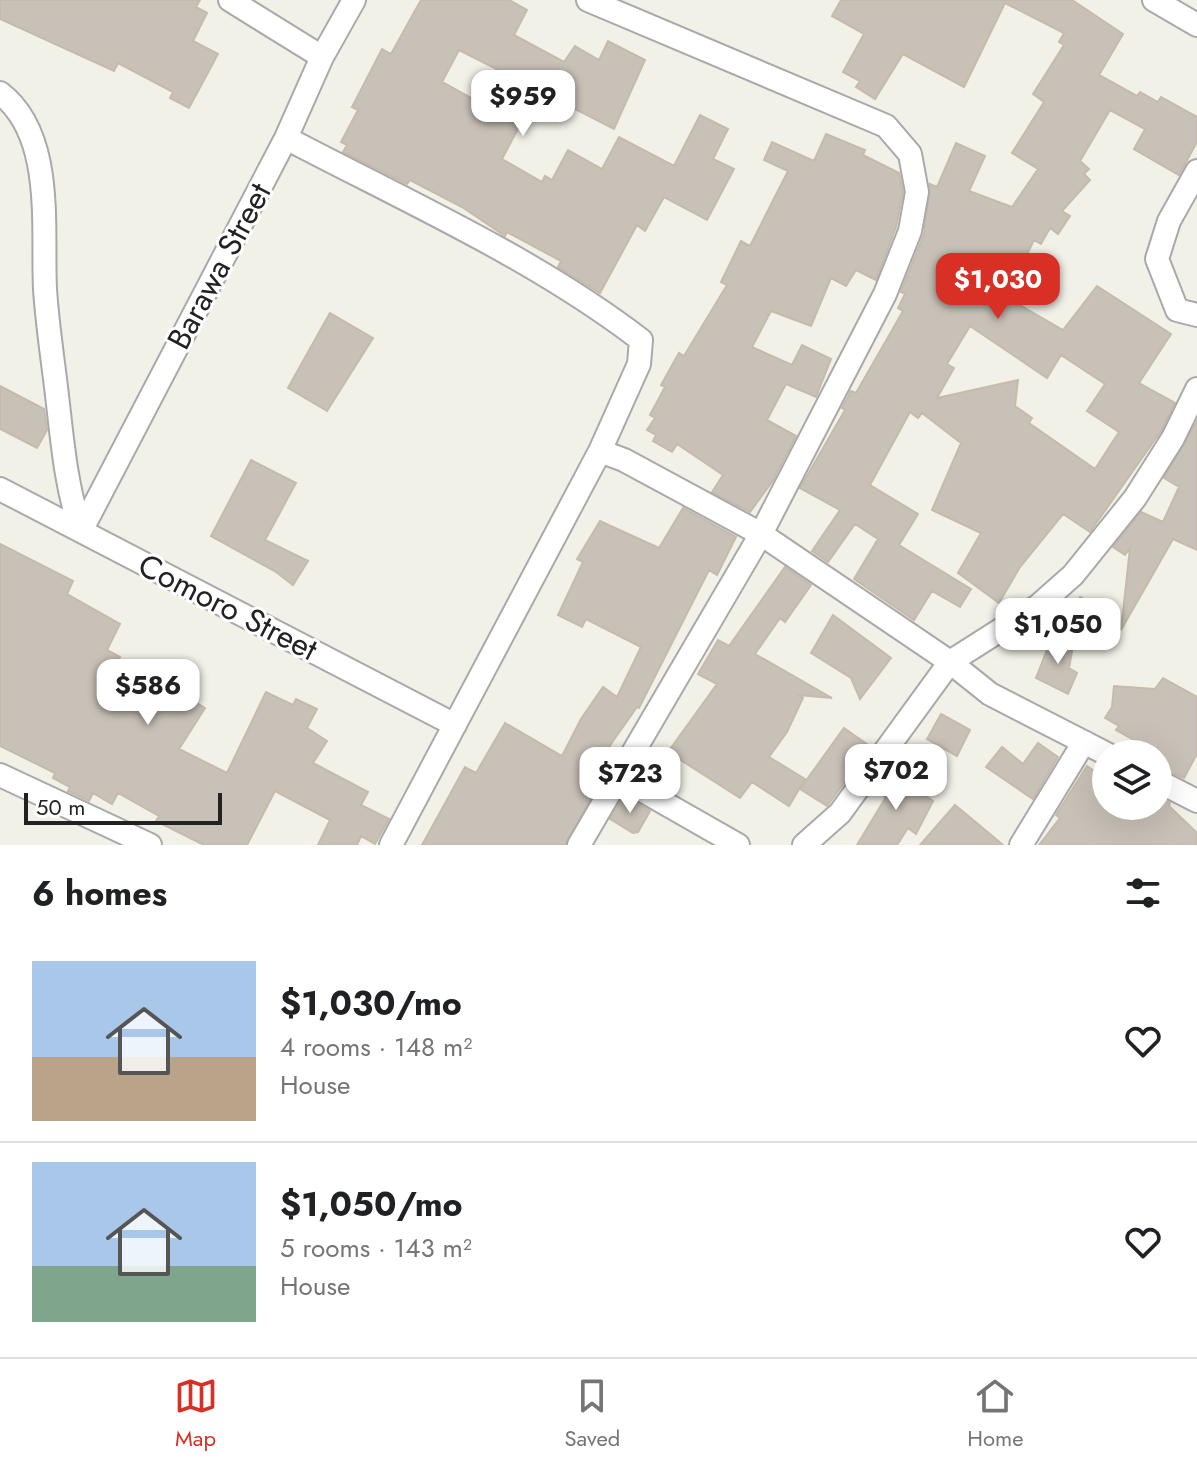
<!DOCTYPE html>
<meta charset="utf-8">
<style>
:root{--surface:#fff;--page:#f6f6f6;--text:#202124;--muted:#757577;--line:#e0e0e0;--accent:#d93025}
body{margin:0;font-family:Jost,sans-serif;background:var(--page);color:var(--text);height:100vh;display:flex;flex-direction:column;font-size:30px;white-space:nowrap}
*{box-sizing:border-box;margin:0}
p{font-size:26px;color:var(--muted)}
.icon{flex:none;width:44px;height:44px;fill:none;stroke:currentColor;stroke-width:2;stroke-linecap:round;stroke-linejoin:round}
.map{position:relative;height:845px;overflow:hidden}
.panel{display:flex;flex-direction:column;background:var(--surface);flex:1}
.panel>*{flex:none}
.fabs{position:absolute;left:1092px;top:740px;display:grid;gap:16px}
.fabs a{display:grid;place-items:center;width:80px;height:80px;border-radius:50%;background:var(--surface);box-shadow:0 8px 32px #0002;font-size:40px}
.scale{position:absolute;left:24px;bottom:20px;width:198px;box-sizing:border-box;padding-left:8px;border:4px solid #222;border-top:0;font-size:22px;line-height:28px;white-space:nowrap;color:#222;-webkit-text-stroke:6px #fff;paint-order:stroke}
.price{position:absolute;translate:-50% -68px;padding:0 18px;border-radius:16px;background:#fff;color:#222;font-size:26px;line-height:52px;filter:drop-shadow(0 2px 4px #0008)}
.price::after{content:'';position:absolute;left:50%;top:48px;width:24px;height:18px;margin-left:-12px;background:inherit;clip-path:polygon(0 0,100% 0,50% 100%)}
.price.active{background:var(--accent);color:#fff}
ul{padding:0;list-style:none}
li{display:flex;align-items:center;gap:24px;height:200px;padding:0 32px}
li+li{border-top:2px solid var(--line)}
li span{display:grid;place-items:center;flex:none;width:224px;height:160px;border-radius:0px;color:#555}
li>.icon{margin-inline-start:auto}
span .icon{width:96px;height:96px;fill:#fffc;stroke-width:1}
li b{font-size:34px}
h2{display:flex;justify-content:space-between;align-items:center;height:96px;padding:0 32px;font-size:34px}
.menu{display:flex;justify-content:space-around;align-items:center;height:112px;border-top:2px solid var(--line);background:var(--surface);font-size:22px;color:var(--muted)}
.menu a{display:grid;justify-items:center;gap:4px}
.menu .active{color:var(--accent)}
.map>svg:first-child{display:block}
.building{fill:#c8c1b7;stroke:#c5bbaa;stroke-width:2;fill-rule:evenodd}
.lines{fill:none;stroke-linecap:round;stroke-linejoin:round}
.minor-casing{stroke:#a9a9a9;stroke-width:26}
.minor{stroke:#fff;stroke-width:22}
.labels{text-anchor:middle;stroke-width:6;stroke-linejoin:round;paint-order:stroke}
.street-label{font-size:32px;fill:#222;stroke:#fff}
</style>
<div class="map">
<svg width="1197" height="845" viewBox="0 0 1197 845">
<rect width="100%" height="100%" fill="#f2f1e8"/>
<!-- building -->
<path class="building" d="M0 0H200L196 7 207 13 193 41 218 54 189 108 170 98 173 92 118 63 114 71 0 19Z
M421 0H509L527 10 514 35 564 62 575 46 599 60 608 41 645 60 614 129 459 50 442 82 520 125 502 159 542 182 545 176 552 180 568 150 602 169 619 137 674 166 700 115 728 129 713 159 734 169 707 220 664 197 645 231 637 225 600 293 558 267 561 261 507 232 505 236 462 207 410 180 407 184 343 152 347 145 341 142 358 110 352 107 382 49 391 54Z
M841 0H1072L1123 34 1099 75 1137 96 1140 92 1158 102 1161 97 1197 117V142L1179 175 1134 149 1145 129 1110 110 1080 161 1089 169 1084 174 1090 180 1062 211 1070 216 1058 234 1050 228 1041 244 1034 240 1006 297 1063 330 1097 286 1171 334 1139 383 1175 403 1161 431 1090 532 1063 514 1020 567 999 603 958 573 981 533 932 510 961 443 922 413 918 418 910 412 870 485 918 514 899 545 971 589 960 607 932 591 914 620 854 579 878 539 855 524 828 562 812 551 840 510 800 488 845 410 842 408 851 391 856 393 903 311 898 308 905 294 901 292 924 234 930 184 937 187 956 143 985 156 969 191 1012 207 1038 169 1012 153 1044 102 1033 94 1064 45 1059 42 1064 33 1005 3 964 87 903 54 875 99 856 87 860 81 843 72 864 34 832 16ZM970 326 1047 378 1061 355 1105 384 1087 411 1119 432 1095 469 1029 423 1032 418 1015 406 1018 380 937 398 954 368 947 364Z
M826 134 865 150 863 155 899 173 903 192 896 227 876 280 856 270 846 286 831 278 811 326 771 311 752 347 792 365 802 345 831 359 816 397 786 384 767 420 796 436 772 482 750 512 712 492 723 475 677 444 672 452 653 441 656 435 647 430 655 418 650 415 665 387 661 385 679 353 684 356 727 285 721 282 741 241 750 246 788 171 764 160 772 142 814 161Z
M330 313 373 338 327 411 288 388Z
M0 386 44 409 47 430 37 448 0 429Z
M1197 421V550L1173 539 1121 630 1130 548 1125 555 1113 547 1141 512 1163 522 1179 487 1164 478Z
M251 460 296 483 265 540 308 561 293 585 276 572 211 536Z
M683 508 736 537 717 575 709 570 639 708 637 707 611 744 592 778 600 782 565 845H422L465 767 476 773 505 723 562 756 581 719 603 687 617 697 641 647 586 619 582 627 558 615 583 562 577 559 600 521 659 548Z
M0 544 73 581 67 594 120 624 107 650 120 657 115 667 153 687 157 679 205 708 179 749 227 773 266 692 293 705 296 699 317 709 307 728 327 741 313 763 368 792 361 805 389 819 375 844 361 836 357 845H318L330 820 275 791 247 845H204L156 821 159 816 118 793 112 804 93 793 89 801 68 791 70 787 53 778 55 773 0 746Z
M785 567 811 585 785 622 780 618 755 654 832 698 798 695 803 698 787 732 769 757 805 779 789 806 752 782 740 798 668 752 717 684 698 674 718 640 729 646Z
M1080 597 1100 608 1089 629 1069 618Z
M833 615 891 658 860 699 851 678 811 653Z
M1052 637 1073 646 1069 668 1077 673 1068 694 1036 678Z
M1163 678 1197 697V754L1184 778 1158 767V754L1116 730 1119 726 1105 718 1112 707 1114 686 1155 689Z
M941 714 970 730 957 756 927 739Z
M844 728 871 747 827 806 800 789Z
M1038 743 1058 757 1033 799 986 767 1002 747 1023 764Z
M1087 766 1106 779V806H1158V797L1170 803 1169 806 1197 833V845H1039L1060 818 1056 815Z
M889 770 933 801 916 834 908 828 897 845H857L886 797 875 789Z
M624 796 650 811 638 832 633 833 610 819Z
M955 805 984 829 1003 845H920Z"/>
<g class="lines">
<!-- minor casing -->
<g class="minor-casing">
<path id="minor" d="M230 0 322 57
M1154 0 1197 25
M0 93C55 135 42 228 45 289 47 321 52 354 56 387 62 436 65 484 81 531
M286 138C406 201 534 258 641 340L639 364 600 451 391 845
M1197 171 1169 221 1157 259 1177 310 1197 315
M600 451 624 460 761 534 950 662 990 694 1107 754
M0 489 455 725
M81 531 286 138 322 57 354 0
M0 775 150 845
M617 776 738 845
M1158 781 1197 801
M579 845 761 534 885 294 910 231 917 192 910 154 886 126 588 0
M804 845 840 813 950 662 1038 606 1073 575 1135 498 1173 438 1197 389
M1021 845 1084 742"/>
</g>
<!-- minor -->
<use href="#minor" class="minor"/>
</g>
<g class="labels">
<!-- street labels -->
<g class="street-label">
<text transform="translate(219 266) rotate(-62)" y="11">Barawa Street</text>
<text transform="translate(228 607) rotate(27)" y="11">Comoro Street</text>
</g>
</g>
</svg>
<div class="fabs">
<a><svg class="icon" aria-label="layers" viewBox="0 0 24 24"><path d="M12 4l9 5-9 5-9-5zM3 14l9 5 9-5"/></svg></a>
</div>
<div class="scale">50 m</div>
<b class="price" style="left:523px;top:138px">$959</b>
<b class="price active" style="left:998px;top:321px">$1,030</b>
<b class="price" style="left:1058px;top:666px">$1,050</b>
<b class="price" style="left:148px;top:727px">$586</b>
<b class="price" style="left:896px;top:812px">$702</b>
<b class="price" style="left:630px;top:815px">$723</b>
</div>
<section class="panel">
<h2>6 homes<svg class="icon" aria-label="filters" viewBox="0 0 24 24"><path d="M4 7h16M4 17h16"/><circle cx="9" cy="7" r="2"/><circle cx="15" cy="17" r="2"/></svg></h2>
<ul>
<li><span style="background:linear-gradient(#a9c7e8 60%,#b9a48a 0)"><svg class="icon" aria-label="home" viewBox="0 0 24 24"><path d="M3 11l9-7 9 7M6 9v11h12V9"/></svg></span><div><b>$1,030/mo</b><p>4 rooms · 148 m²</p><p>House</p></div><svg class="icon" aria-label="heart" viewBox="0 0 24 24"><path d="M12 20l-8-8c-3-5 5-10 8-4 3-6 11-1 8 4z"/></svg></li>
<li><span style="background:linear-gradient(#a9c7e8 65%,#7fa58c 0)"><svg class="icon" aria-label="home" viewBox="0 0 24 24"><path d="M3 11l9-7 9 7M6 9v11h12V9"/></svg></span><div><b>$1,050/mo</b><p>5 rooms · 143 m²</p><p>House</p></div><svg class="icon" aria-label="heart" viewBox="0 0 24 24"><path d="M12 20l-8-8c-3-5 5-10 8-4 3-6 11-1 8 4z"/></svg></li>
</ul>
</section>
<nav class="menu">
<a class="active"><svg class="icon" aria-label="map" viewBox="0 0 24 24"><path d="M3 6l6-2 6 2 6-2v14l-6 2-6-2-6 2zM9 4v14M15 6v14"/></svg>Map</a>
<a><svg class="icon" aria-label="saved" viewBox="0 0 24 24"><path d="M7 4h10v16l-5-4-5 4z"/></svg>Saved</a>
<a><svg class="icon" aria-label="home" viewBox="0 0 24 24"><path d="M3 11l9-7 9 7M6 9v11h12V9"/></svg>Home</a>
</nav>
